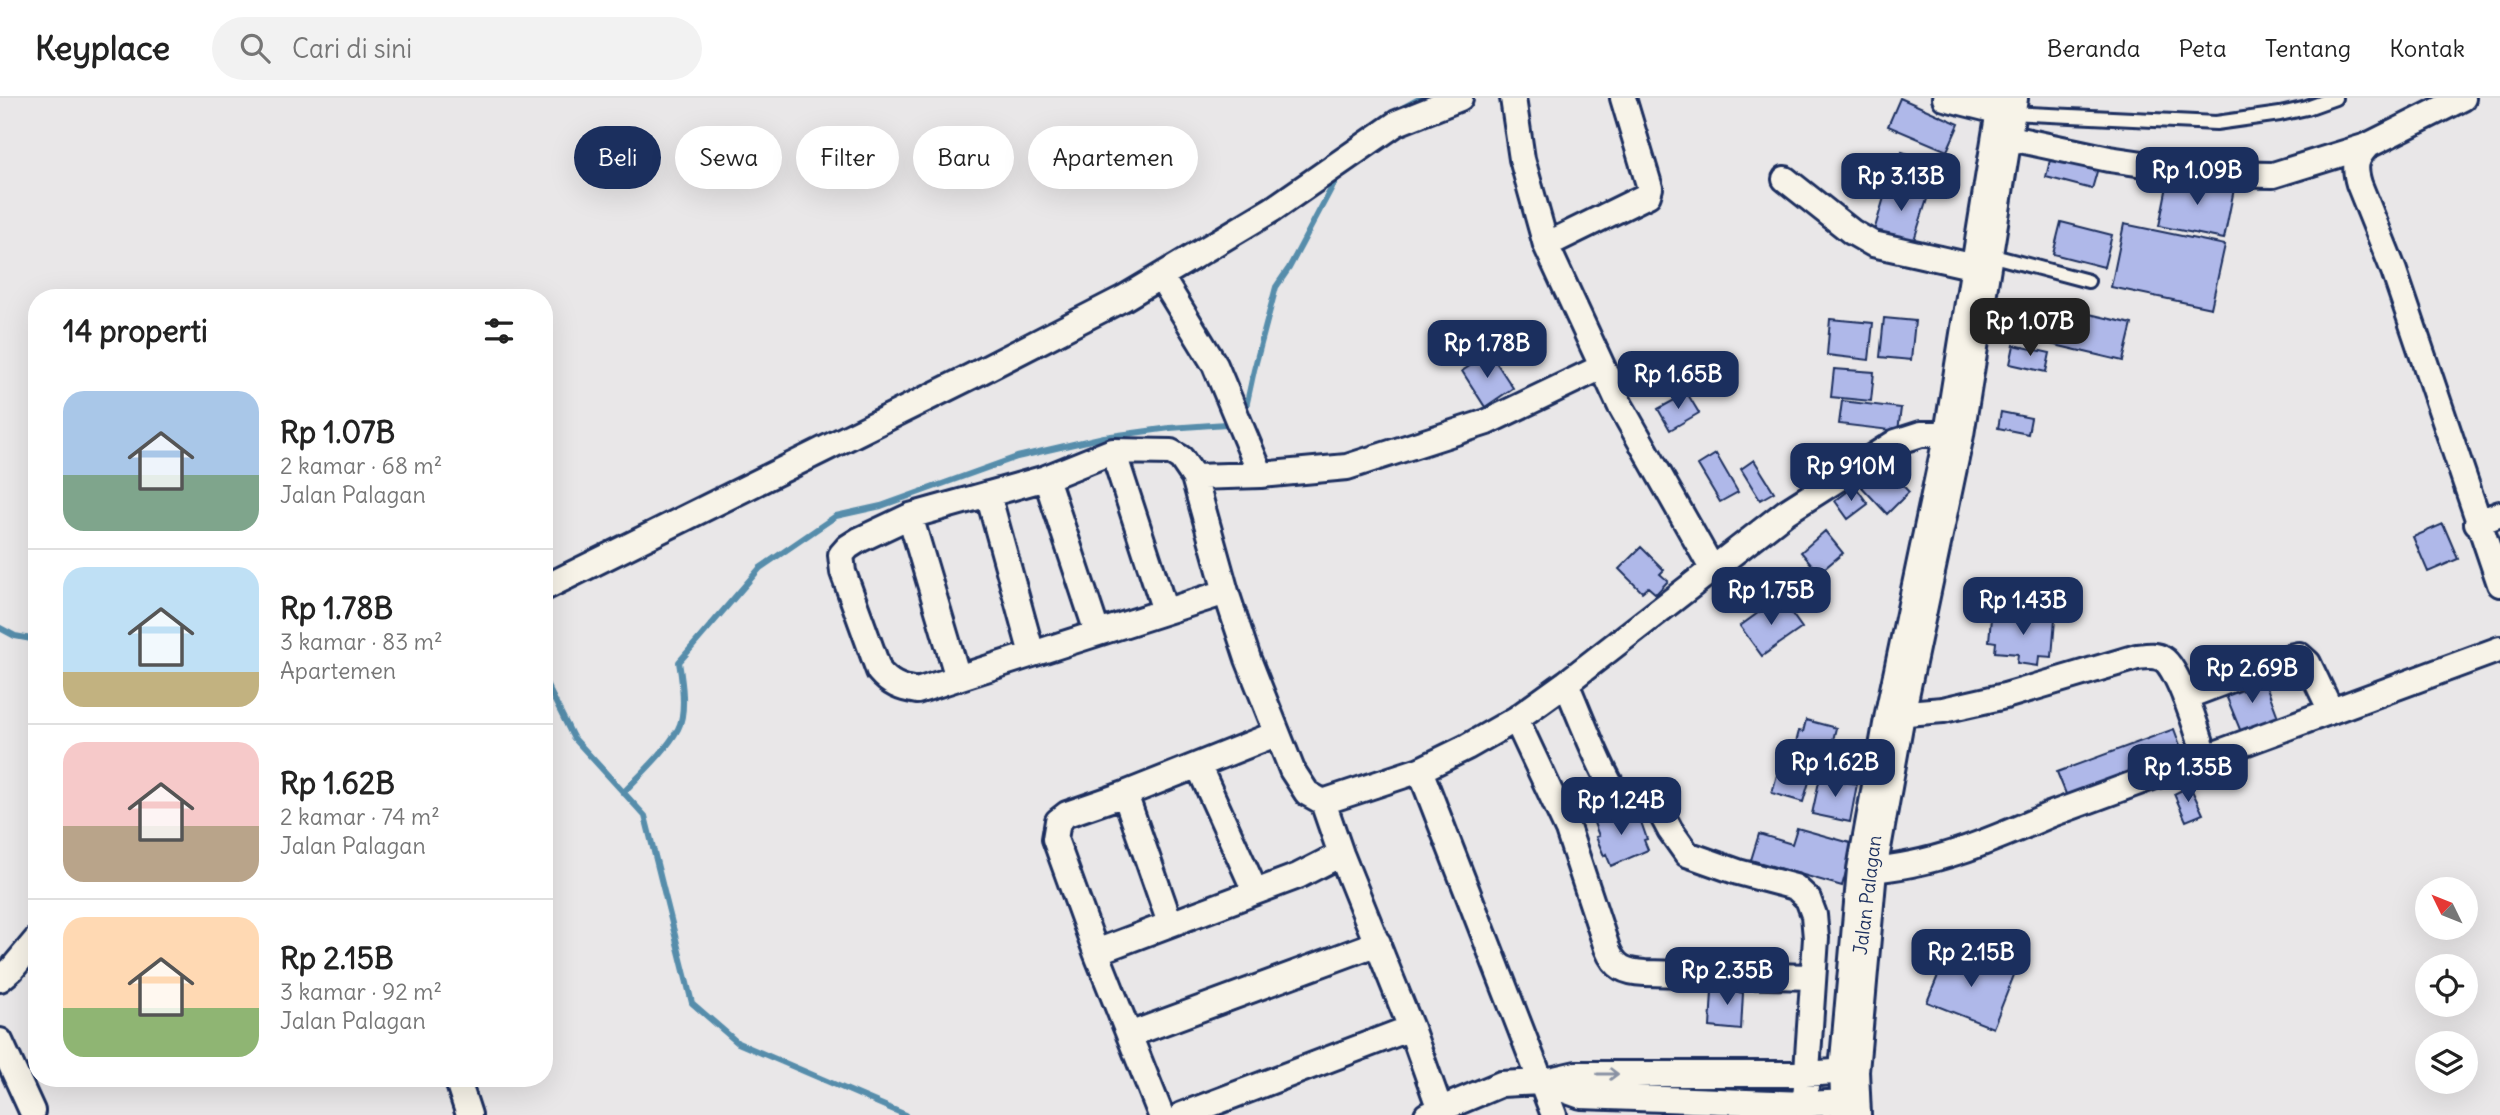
<!DOCTYPE html>
<html lang="id">
<meta charset="utf-8">
<style>
:root{--surface:#fff;--page:#f2f2f2;--text:#222;--muted:#767676;--line:#e0e0e0;--accent:#1b2f5e}
body{margin:0;font-family:Delius,sans-serif;background:var(--page);color:var(--text);height:100vh;display:flex;flex-direction:column;font-size:26px;white-space:nowrap}
*{box-sizing:border-box;margin:0}
p{font-size:23px;color:var(--muted)}
.icon{flex:none;width:38px;height:38px;fill:none;stroke:currentColor;stroke-width:2;stroke-linecap:round;stroke-linejoin:round}
.map{position:relative;flex:1;overflow:hidden}
.side{position:absolute;left:28px;top:191px;width:525px;height:798px;display:flex;flex-direction:column;background:var(--surface);border-radius:28px;box-shadow:0 7px 28px #0002}
.side>*{flex:none}
.banner{position:absolute;left:574px;top:28px;width:665px;height:63px;display:flex;gap:14px}
.needle{width:46px;rotate:313deg}
.tools{position:absolute;left:2415px;top:779px;display:grid;gap:14px}
.tools a{display:grid;place-items:center;width:63px;height:63px;border-radius:50%;background:var(--surface);box-shadow:0 7px 28px #0002;font-size:35px}
.price{position:absolute;translate:-50% -60px;padding:0 16px;border-radius:14px;background:var(--accent);color:#fff;font-size:23px;line-height:46px;filter:drop-shadow(0 2px 4px #0008)}
.price::after{content:'';position:absolute;left:50%;top:42px;width:21px;height:16px;margin-left:-10px;background:inherit;clip-path:polygon(0 0,100% 0,50% 100%)}
.price.active{background:#222;color:#fff}
ul{padding:0;list-style:none}
li{display:flex;align-items:center;gap:21px;height:175px;padding:0 35px}
li+li{border-top:2px solid var(--line)}
li span{display:grid;place-items:center;flex:none;width:196px;height:140px;border-radius:21px;color:#555}
li>.icon{margin-inline-start:auto}
span .icon{width:84px;height:84px;fill:#fffc;stroke-width:1}
li b{font-size:30px}
h2{display:flex;justify-content:space-between;align-items:center;height:84px;padding:0 35px;font-size:30px}
.pill{padding:0 24px;border-radius:32px;background:var(--surface);box-shadow:0 7px 28px #0002;font-size:24px;line-height:63px}
.pill.active{background:var(--accent);color:#fff}
header{display:flex;align-items:center;gap:42px;box-sizing:border-box;height:98px;padding:0 35px;background:var(--surface);border-bottom:2px solid var(--line)}
header strong{font-size:33px}
nav{display:flex;gap:38px;margin-inline-start:auto;font-size:24px}
.search{width:490px;height:63px;background:var(--page);display:flex;align-items:center;gap:18px;box-sizing:border-box;padding:0 24px;border-radius:38px;color:var(--muted);font-size:26px}
.map>svg:first-child{display:block}
.lines{fill:none;stroke-linecap:round;stroke-linejoin:round}
.stream{stroke:#578dab;stroke-width:6}
.building{fill:#afb8e9;stroke:#1b2f5e;stroke-width:2}
.service-casing{stroke:#1b2f5e;stroke-width:18}
.minor-casing{stroke:#1b2f5e;stroke-width:30}
.trunk-casing{stroke:#1b2f5e;stroke-width:44}
.service{stroke:#f7f3e8;stroke-width:12}
.minor{stroke:#f7f3e8;stroke-width:24}
.trunk{stroke:#f7f3e8;stroke-width:38}
.oneway{stroke:#8991a3}
.labels{text-anchor:middle;stroke-width:5;stroke-linejoin:round;paint-order:stroke}
.street-label{font-size:19px;fill:#1b2f5e;stroke:#f7f3e8}
</style>
<header>
<strong>Keyplace</strong>
<div class="search"><svg class="icon" aria-label="search" viewBox="0 0 24 24"><circle cx="10" cy="10" r="6"/><path d="M15 15l6 6"/></svg>Cari di sini</div>
<nav><a>Beranda</a><a>Peta</a><a>Tentang</a><a>Kontak</a></nav>
</header>
<div class="map">
<svg width="2500" height="1017" viewBox="0 0 2500 1017">
<rect width="100%" height="100%" fill="#e9e7e8"/>
<filter id="ink" filterUnits="userSpaceOnUse"><feTurbulence type="fractalNoise" baseFrequency=".0143" numOctaves="2"/><feDisplacementMap in="SourceGraphic" scale="14" xChannelSelector="R" yChannelSelector="G"/><feConvolveMatrix kernelMatrix="1 2 1 2 8 2 1 2 1" color-interpolation-filters="sRGB"/></filter>
<g filter="url(#ink)">
<g class="lines">
<!-- stream -->
<path class="stream" d="M1395 14 1421 0
M1242 313 1246 309 1254 272 1276 189 1289 170 1339 76
M0 530 15 538 37 542
M544 581 573 639 645 718 692 905 738 945 906 1017
M623 695C641 676 666 653 678 631 687 614 682 582 679 564L760 470 836 418 881 408 1017 359 1104 339 1170 330 1226 326 1231 322"/>
</g>
<!-- building -->
<path class="building" d="M1900 0 1959 26 1947 53 1888 28Z
M2053 50 2100 63 2092 91 2046 79Z
M1902 54 1944 67 1937 89 1895 76Z
M2169 78 2234 91 2224 141 2159 128Z
M1888 86 1928 98 1913 145 1874 133Z
M2061 124 2112 137 2104 169 2053 156Z
M2124 126 2225 147 2211 210 2111 189Z
M2047 206 2132 226 2123 263 2038 243Z
M1884 220 1915 223 1911 262 1880 259Z
M1830 221 1873 225 1869 262 1827 257Z
M2014 247 2050 255 2046 274 2010 266Z
M1490 255 1513 290 1485 309 1462 273Z
M1834 271 1874 274 1871 303 1831 299Z
M1687 295 1699 315 1670 332 1658 311Z
M1842 303 1901 310 1898 333 1839 326Z
M2001 314 2031 320 2028 336 1998 330Z
M1716 356 1738 394 1720 404 1698 367Z
M1754 362 1774 394 1760 402 1741 371Z
M1883 366 1909 394 1887 416 1860 387 1867 381 1861 374Z
M1855 388 1868 406 1848 421 1835 403Z
M2443 426 2458 461 2428 474 2413 439Z
M1825 433 1843 455 1819 475 1801 454Z
M1641 449 1664 472 1660 476 1668 483 1656 496 1648 489 1642 494 1619 471Z
M1780 499 1802 530 1762 558 1740 528Z
M1998 516 2055 521 2052 559 2039 558 2038 568 2017 565 2018 556 1995 554 1996 544 1989 543 1991 520 1998 521Z
M2263 579 2278 619 2241 634 2225 595Z
M1806 622 1836 630 1833 642 1847 646 1838 676 1791 664 1799 633 1803 634Z
M2174 631 2184 658 2068 701 2057 674Z
M1780 666 1812 674 1803 704 1772 695Z
M1820 679 1857 686 1850 724 1812 716Z
M2190 688 2203 716 2186 723 2174 696Z
M1631 710 1636 722 1640 721 1647 741 1644 742 1648 752 1611 768 1606 756 1604 758 1596 739 1599 738 1594 725Z
M1797 730 1854 746 1842 788 1751 762 1759 736 1792 746Z
M1949 851 2014 877 1993 930 1927 904Z
M1715 884 1738 885V894L1743 895 1741 932 1710 929 1712 893H1715Z"/>
<g class="lines">
<!-- service casing -->
<g class="service-casing">
<path id="service" d="M2009 15 2216 25 2280 16 2307 10 2335 0
M1986 156 2088 183"/>
</g>
<!-- minor casing -->
<g class="minor-casing">
<path id="minor" d="M1513 0 1522 61 1546 147 1620 307 1713 472
M1945 0 2005 15
M2001 38 2109 61 2212 76 2273 77 2367 48 2463 0
M2367 48C2355 61 2354 69 2359 86L2394 173 2500 486
M1785 81 1852 134 1873 146 1980 170
M1546 147 1648 97 1650 90 1623 0
M1161 179 1215 267 1261 377
M1113 353 1165 513
M1194 379 1261 377 1347 369 1487 324 1602 269
M1046 380 1097 534
M988 396 1032 556
M910 418 958 580
M2477 425 2500 416
M544 490 972 278 1124 200 1273 111 1397 25 1460 0
M1226 494 917 593C900 590 890 586 879 573L843 474 841 457 848 449 859 442 910 418 1046 380 1113 353 1171 354 1181 360 1194 379 1226 494 1248 561 1292 672 1307 695 1323 704 1420 672 1467 649 1516 621 1566 585 1786 414 1896 344 1921 336H1954
M1566 585C1574 603 1608 693 1621 699 1629 704 1638 696 1647 697L1653 700 1670 732 1687 756 1738 774 1795 789 1808 801 1814 817 1816 840 1804 1017
M2185 599 2290 559 2299 557 2308 565 2331 613
M1895 616 1943 612 2005 598 2137 559C2146 558 2155 556 2163 561 2179 570 2200 641 2206 661
M1516 621 1568 732 1607 850C1615 870 1625 874 1645 875L1813 879
M1198 667 1255 793
M1420 672 1554 1017
M1125 696 1170 825
M1323 704 1341 756 1411 930 1442 1017
M1867 772C1933 768 1992 742 2052 716L2500 551
M1096 854 1298 778 1341 756
M0 881 12 871 37 841
M1129 937 1378 845
M0 943 32 1013
M457 980 469 1017
M1542 984 1581 998 1805 1006 1850 1004
M1161 1017 1096 854 1055 741 1058 723 1067 716 1125 696 1276 636
M1182 1017 1411 930
M1427 1017 1501 986 1541 984 1576 976H1805L1849 973"/>
</g>
<!-- trunk casing -->
<g class="trunk-casing">
<path id="trunk" d="M1851 1017 1849 973 1867 772 1895 616 1954 336 2008 0"/>
</g>
<!-- service -->
<use href="#service" class="service"/>
<!-- minor -->
<use href="#minor" class="minor"/>
<!-- trunk -->
<use href="#trunk" class="trunk"/>
</g>
<!-- one-way arrows -->
<defs><path id="oneway-shaft" d="M-6 0H5M1.5-3L5.5 0L1.5 3" fill="none" stroke-width="1.6" stroke-linecap="round" stroke-linejoin="round" transform="scale(1.75)"/></defs>
<use class="oneway" href="#oneway-shaft" transform="translate(1608 976)"/>
</g>
<g class="labels">
<!-- street labels -->
<g class="street-label">
<text transform="translate(1867 797) rotate(-83)" y="7">Jalan Palagan</text>
</g>
</g>
</svg>
<div class="tools">
<a><svg class="needle" viewBox="-14 -14 28 28"><path d="M0-13l5 13h-10z" fill="#e53935"/><path d="M0 13l5-13h-10z" fill="#767676"/></svg></a>
<a><svg class="icon" aria-label="locate" viewBox="0 0 24 24"><circle cx="12" cy="12" r="6"/><path d="M12 2v4M12 18v4M2 12h4M18 12h4"/></svg></a>
<a><svg class="icon" aria-label="layers" viewBox="0 0 24 24"><path d="M12 4l9 5-9 5-9-5zM3 14l9 5 9-5"/></svg></a>
</div>
<b class="price" style="left:2197px;top:109px">Rp 1.09B</b>
<b class="price" style="left:1901px;top:115px">Rp 3.13B</b>
<b class="price active" style="left:2030px;top:260px">Rp 1.07B</b>
<b class="price" style="left:1487px;top:282px">Rp 1.78B</b>
<b class="price" style="left:1678px;top:313px">Rp 1.65B</b>
<b class="price" style="left:1851px;top:405px">Rp 910M</b>
<b class="price" style="left:1771px;top:529px">Rp 1.75B</b>
<b class="price" style="left:2023px;top:539px">Rp 1.43B</b>
<b class="price" style="left:2252px;top:607px">Rp 2.69B</b>
<b class="price" style="left:1835px;top:701px">Rp 1.62B</b>
<b class="price" style="left:2188px;top:706px">Rp 1.35B</b>
<b class="price" style="left:1621px;top:739px">Rp 1.24B</b>
<b class="price" style="left:1971px;top:891px">Rp 2.15B</b>
<b class="price" style="left:1727px;top:909px">Rp 2.35B</b>
<div class="banner">
<a class="pill active">Beli</a>
<a class="pill">Sewa</a>
<a class="pill">Filter</a>
<a class="pill">Baru</a>
<a class="pill">Apartemen</a>
</div>
<section class="side">
<h2>14 properti<svg class="icon" aria-label="filters" viewBox="0 0 24 24"><path d="M4 7h16M4 17h16"/><circle cx="9" cy="7" r="2"/><circle cx="15" cy="17" r="2"/></svg></h2>
<ul>
<li><span style="background:linear-gradient(#a9c7e8 60%,#7fa58c 0)"><svg class="icon" aria-label="home" viewBox="0 0 24 24"><path d="M3 11l9-7 9 7M6 9v11h12V9"/></svg></span><div><b>Rp 1.07B</b><p>2 kamar · 68 m²</p><p>Jalan Palagan</p></div></li>
<li><span style="background:linear-gradient(#bfe0f5 75%,#c2b280 0)"><svg class="icon" aria-label="home" viewBox="0 0 24 24"><path d="M3 11l9-7 9 7M6 9v11h12V9"/></svg></span><div><b>Rp 1.78B</b><p>3 kamar · 83 m²</p><p>Apartemen</p></div></li>
<li><span style="background:linear-gradient(#f6c9c9 60%,#b9a48a 0)"><svg class="icon" aria-label="home" viewBox="0 0 24 24"><path d="M3 11l9-7 9 7M6 9v11h12V9"/></svg></span><div><b>Rp 1.62B</b><p>2 kamar · 74 m²</p><p>Jalan Palagan</p></div></li>
<li><span style="background:linear-gradient(#ffd9b3 65%,#8fb573 0)"><svg class="icon" aria-label="home" viewBox="0 0 24 24"><path d="M3 11l9-7 9 7M6 9v11h12V9"/></svg></span><div><b>Rp 2.15B</b><p>3 kamar · 92 m²</p><p>Jalan Palagan</p></div></li>
</ul>
</section>
</div>
